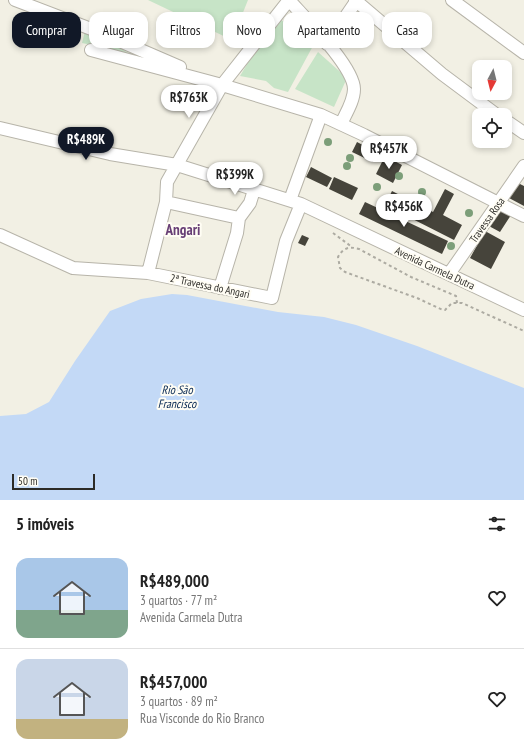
<!DOCTYPE html>
<html lang="pt">
<meta charset="utf-8">
<style>
:root{--surface:#fff;--page:#f2f2f2;--text:#222;--muted:#767676;--line:#e0e0e0;--accent:#111827}
body{margin:0;font-family:"PT Sans Narrow",sans-serif;background:var(--page);color:var(--text);height:100vh;display:flex;flex-direction:column;font-size:15px;white-space:nowrap}
*{box-sizing:border-box;margin:0}
p{font-size:13px;color:var(--muted)}
.icon{flex:none;width:22px;height:22px;fill:none;stroke:currentColor;stroke-width:2;stroke-linecap:round;stroke-linejoin:round}
.map{position:relative;height:500px;overflow:hidden}
.drawer{display:flex;flex-direction:column;background:var(--surface);flex:1}
.drawer>*{flex:none}
.hud{position:absolute;left:12px;top:12px;width:500px;height:36px;display:flex;gap:8px}
.needle{width:26px;rotate:187deg}
.controls{position:absolute;left:472px;top:60px;display:grid;gap:8px}
.controls a{display:grid;place-items:center;width:40px;height:40px;border-radius:8px;background:var(--surface);box-shadow:0 2px 6px #0003;font-size:20px}
.scale{position:absolute;left:12px;bottom:10px;width:83px;box-sizing:border-box;padding-left:4px;border:2px solid #2c2b27;border-top:0;font-size:11px;line-height:14px;white-space:nowrap;color:#2c2b27;-webkit-text-stroke:3px #fffdf4;paint-order:stroke}
.price{position:absolute;translate:-50% -34px;padding:0 9px;border-radius:14px;background:#fff;color:#222;font-size:13px;line-height:26px;filter:drop-shadow(0 1px 2px #0008)}
.price::after{content:'';position:absolute;left:50%;top:24px;width:12px;height:9px;margin-left:-6px;background:inherit;clip-path:polygon(0 0,100% 0,50% 100%)}
.price.on{background:var(--accent);color:#fff}
ul{padding:0;list-style:none}
li{display:flex;align-items:center;gap:12px;height:100px;padding:0 16px}
li+li{border-top:1px solid var(--line)}
li span{display:grid;place-items:center;flex:none;width:112px;height:80px;border-radius:12px;color:#555}
li>.icon{margin-inline-start:auto}
span .icon{width:48px;height:48px;fill:#fffc;stroke-width:1}
li b{font-size:17px}
h2{display:flex;justify-content:space-between;align-items:center;height:48px;padding:0 16px;font-size:17px}
.chip{padding:0 14px;border-radius:12px;background:var(--surface);box-shadow:0 2px 6px #0003;font-size:14px;line-height:36px}
.chip.on{background:var(--accent);color:#fff}
.map>svg:first-child{display:block}
.green{fill:#c7e4c7}
.water{fill:#c3d9f6}
.building{fill:#46443b}
.lines{fill:none;stroke-linecap:round;stroke-linejoin:round}
.minor-casing{stroke:#b7b4a9;stroke-width:14}
.path{stroke:#adaba2;stroke-width:2;stroke-dasharray:3 3;stroke-linecap:butt}
.minor{stroke:#fff;stroke-width:12}
.tree{fill:#7c9e79}
.labels{text-anchor:middle;stroke-width:4;stroke-linejoin:round;paint-order:stroke}
.street-label{font-size:11px;fill:#2c2b27;stroke:#fffdf4}
.water-label{font-size:12px;font-style:italic;fill:#082953;stroke:#fffdf4}
.district-label{font-size:15px;font-weight:bold;fill:#683f76;stroke:#fffdf4}
</style>
<div class="map">
<svg width="524" height="500" viewBox="0 0 524 500">
<rect width="100%" height="100%" fill="#f2f0e4"/>
<!-- green -->
<path class="green" d="M148 0H248L232 40Z
M276 16 314 44 288 92 274 88 266 81 240 76Z
M85 31 131 54 82 43Z
M318 52 347 78 334 107 295 89Z"/>
<!-- water -->
<path class="water" d="M172 294 187 295 278 312 324 317 356 325 417 346 524 388V500H0V416L26 414 49 402 75 361 110 311 141 299Z"/>
<!-- building -->
<path class="building" d="M357 142 378 153 373 162 352 152Z
M385 156 402 165 393 183 376 174Z
M311 167 332 178 327 187 306 177Z
M334 177 358 188 352 200 329 189Z
M518 183 524 186V206L509 198Z
M445 189 454 194 443 215 462 225 454 240 385 205 392 191 433 212Z
M365 202 448 241 442 254 359 214Z
M497 208 511 215 500 232 487 225Z
M485 231 505 242 491 269 470 258Z
M302 235 309 238 305 246 298 243Z"/>
<g class="lines">
<!-- minor casing -->
<g class="minor-casing">
<path id="minor" d="M15 0 99 32 180 67
M289 0C305 18 354 67 354 89 354 101 346 113 341 124
M355 0 442 74 497 115
M452 0 524 53
M327 44 357 0
M91 50 222 85 321 115 364 135 524 216
M505 120 524 133
M0 128 110 154 177 165 301 204 524 310
M290 200 321 115
M166 202 239 218
M0 235 73 268 148 273 272 298 286 241 301 204
M148 273 166 202 167 182 222 85 289 0
M449 274 524 166
M220 288 237 233 239 218 250 203 254 190"/>
</g>
<!-- path -->
<path class="path" d="M333 233 352 247
M457 303 456 296 411 277 359 249C349 246 343 248 338 257L340 268 345 272 417 298 443 310H445L452 303H462L524 331"/>
<!-- minor -->
<use href="#minor" class="minor"/>
</g>
<!-- trees -->
<g class="tree">
<circle cx="328" cy="142" r="4"/>
<circle cx="350" cy="158" r="4"/>
<circle cx="347" cy="166" r="4"/>
<circle cx="399" cy="176" r="4"/>
<circle cx="377" cy="187" r="4"/>
<circle cx="422" cy="192" r="4"/>
<circle cx="469" cy="213" r="4"/>
<circle cx="451" cy="246" r="4"/>
</g>
<g class="labels">
<!-- street labels -->
<g class="street-label">
<text transform="translate(487 220) rotate(-55)" y="4">Travessa Rosa</text>
<text transform="translate(435 268) rotate(25)" y="4">Avenida Carmela Dutra</text>
<text transform="translate(210 286) rotate(12)" y="4">2ª Travessa do Angari</text>
</g>
<!-- water labels -->
<g class="water-label">
<text x="177" y="394">Rio São<tspan x="177" dy="14">Francisco</tspan></text>
</g>
<!-- district labels -->
<g class="district-label">
<text x="183" y="235">Angari</text>
</g>
</g>
</svg>
<div class="controls">
<a><svg class="needle" viewBox="-14 -14 28 28"><path d="M0-13l5 13h-10z" fill="#e53935"/><path d="M0 13l5-13h-10z" fill="#767676"/></svg></a>
<a><svg class="icon" aria-label="locate" viewBox="0 0 24 24"><circle cx="12" cy="12" r="6"/><path d="M12 2v4M12 18v4M2 12h4M18 12h4"/></svg></a>
</div>
<div class="scale">50 m</div>
<b class="price" style="left:189px;top:119px">R$763K</b>
<b class="price on" style="left:86px;top:161px">R$489K</b>
<b class="price" style="left:389px;top:170px">R$457K</b>
<b class="price" style="left:235px;top:196px">R$399K</b>
<b class="price" style="left:404px;top:228px">R$456K</b>
<div class="hud">
<a class="chip on">Comprar</a>
<a class="chip">Alugar</a>
<a class="chip">Filtros</a>
<a class="chip">Novo</a>
<a class="chip">Apartamento</a>
<a class="chip">Casa</a>
</div>
</div>
<section class="drawer">
<h2>5 imóveis<svg class="icon" aria-label="filters" viewBox="0 0 24 24"><path d="M4 7h16M4 17h16"/><circle cx="9" cy="7" r="2"/><circle cx="15" cy="17" r="2"/></svg></h2>
<ul>
<li><span style="background:linear-gradient(#a9c7e8 65%,#7fa58c 0)"><svg class="icon" aria-label="home" viewBox="0 0 24 24"><path d="M3 11l9-7 9 7M6 9v11h12V9"/></svg></span><div><b>R$489,000</b><p>3 quartos · 77 m²</p><p>Avenida Carmela Dutra</p></div><svg class="icon" aria-label="heart" viewBox="0 0 24 24"><path d="M12 20l-8-8c-3-5 5-10 8-4 3-6 11-1 8 4z"/></svg></li>
<li><span style="background:linear-gradient(#c9d6e8 75%,#c2b280 0)"><svg class="icon" aria-label="home" viewBox="0 0 24 24"><path d="M3 11l9-7 9 7M6 9v11h12V9"/></svg></span><div><b>R$457,000</b><p>3 quartos · 89 m²</p><p>Rua Visconde do Rio Branco</p></div><svg class="icon" aria-label="heart" viewBox="0 0 24 24"><path d="M12 20l-8-8c-3-5 5-10 8-4 3-6 11-1 8 4z"/></svg></li>
</ul>
</section>
